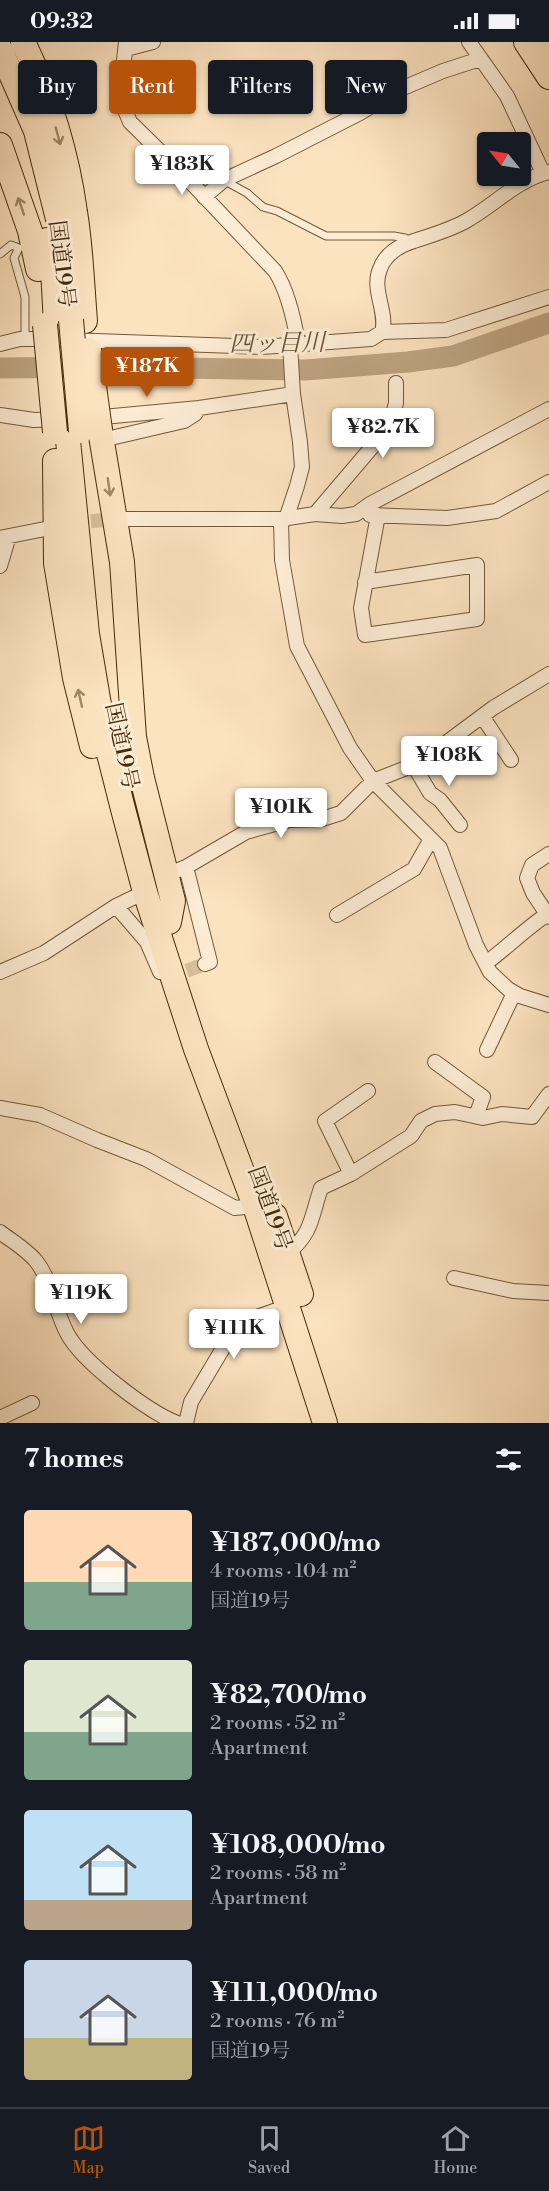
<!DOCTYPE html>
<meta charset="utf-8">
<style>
:root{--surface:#171b24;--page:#20242c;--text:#f1f3f6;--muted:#9ea1a6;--line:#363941;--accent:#b45309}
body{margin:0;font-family:"Libre Bodoni","Noto Serif JP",serif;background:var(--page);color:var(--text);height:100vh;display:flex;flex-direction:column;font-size:22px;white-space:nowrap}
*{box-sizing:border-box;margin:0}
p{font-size:20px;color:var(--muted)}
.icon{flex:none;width:33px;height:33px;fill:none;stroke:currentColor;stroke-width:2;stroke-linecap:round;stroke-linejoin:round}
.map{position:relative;height:1381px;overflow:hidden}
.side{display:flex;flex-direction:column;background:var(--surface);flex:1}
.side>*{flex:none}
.banner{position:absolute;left:18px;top:18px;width:513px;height:54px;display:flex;gap:12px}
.needle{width:39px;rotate:300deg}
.fabs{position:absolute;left:477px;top:90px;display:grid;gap:12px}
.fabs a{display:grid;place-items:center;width:54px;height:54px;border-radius:6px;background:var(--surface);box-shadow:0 2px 4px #0004;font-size:30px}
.price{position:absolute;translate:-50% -51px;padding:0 14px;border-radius:6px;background:#fff;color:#222;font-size:20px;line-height:39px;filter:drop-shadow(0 2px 3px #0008)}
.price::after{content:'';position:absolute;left:50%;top:36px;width:18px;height:14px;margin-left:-9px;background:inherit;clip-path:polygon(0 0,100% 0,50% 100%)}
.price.selected{background:var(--accent);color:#fff}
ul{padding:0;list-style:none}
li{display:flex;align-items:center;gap:18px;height:150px;padding:0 24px}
li span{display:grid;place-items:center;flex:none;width:168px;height:120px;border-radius:6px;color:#555}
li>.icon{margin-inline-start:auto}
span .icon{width:72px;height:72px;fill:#fffc;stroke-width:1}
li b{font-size:26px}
h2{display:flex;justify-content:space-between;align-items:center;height:72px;padding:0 24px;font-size:26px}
.tag{padding:0 21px;border-radius:6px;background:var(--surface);box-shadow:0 2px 4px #0004;font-size:21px;line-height:54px}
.tag.selected{background:var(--accent);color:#fff}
.status{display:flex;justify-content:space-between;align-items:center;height:42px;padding:0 30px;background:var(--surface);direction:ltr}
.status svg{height:16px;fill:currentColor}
.menu{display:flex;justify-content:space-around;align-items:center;height:84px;border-top:2px solid var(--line);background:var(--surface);font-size:16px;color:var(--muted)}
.menu a{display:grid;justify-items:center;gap:3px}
.menu .selected{color:var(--accent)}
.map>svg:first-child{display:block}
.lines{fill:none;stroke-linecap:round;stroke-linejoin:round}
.river{stroke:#bea482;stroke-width:21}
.street-tunnel{stroke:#d7be9c;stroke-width:14;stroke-dasharray:14 7;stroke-linecap:butt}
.lane-casing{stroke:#735938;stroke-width:9}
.street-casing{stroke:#735938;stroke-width:16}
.highway-casing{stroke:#452b0a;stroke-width:26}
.lane{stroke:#fdedd6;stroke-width:7}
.street{stroke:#fdedd6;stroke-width:14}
.highway{stroke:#fce3c0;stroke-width:24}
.highway-bridge-casing{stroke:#452b0a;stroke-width:26;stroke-linecap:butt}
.highway-bridge{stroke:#fce3c0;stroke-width:24}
.oneway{stroke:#a08765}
.labels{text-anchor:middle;stroke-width:6;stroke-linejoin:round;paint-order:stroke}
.street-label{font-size:22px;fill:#452b0a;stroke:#fdedd6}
.water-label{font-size:24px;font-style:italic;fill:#694f2e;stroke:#fdedd6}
</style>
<div class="status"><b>09:32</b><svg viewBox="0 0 49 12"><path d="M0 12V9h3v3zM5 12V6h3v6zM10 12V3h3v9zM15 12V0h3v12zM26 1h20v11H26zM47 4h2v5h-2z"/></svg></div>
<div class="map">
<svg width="549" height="1381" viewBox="0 0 549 1381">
<rect width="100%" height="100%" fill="#fce3c0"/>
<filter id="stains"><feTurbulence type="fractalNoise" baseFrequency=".00333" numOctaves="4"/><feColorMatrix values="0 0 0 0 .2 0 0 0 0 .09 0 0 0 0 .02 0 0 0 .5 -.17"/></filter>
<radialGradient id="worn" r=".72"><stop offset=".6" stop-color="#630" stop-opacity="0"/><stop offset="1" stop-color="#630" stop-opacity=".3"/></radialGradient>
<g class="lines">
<!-- river -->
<path class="river" d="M0 326 113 325 305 328 408 320 453 314 549 281"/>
<!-- street-tunnel -->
<path class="street-tunnel" d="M70 481 104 478
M167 936 205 922"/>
<!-- lane casing -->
<g class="lane-casing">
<path id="lane" d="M225 139 247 151 263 165 277 169 326 194H394L405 196 409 200
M0 212 11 203 19 206 14 216 25 255V297"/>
</g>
<!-- street casing -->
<g class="street-casing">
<path id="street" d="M126 0 121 45 122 61 130 80 184 133 275 229C288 249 294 277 298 301
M469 0 507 54 543 131
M126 7 153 0
M204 155 224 138 276 114 360 71 396 49 443 29 480 17
M382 290C388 270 371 248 380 227 385 212 400 203 414 199 432 193 450 188 466 179 493 164 518 137 549 130
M0 302 20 297H40L262 305 371 297 382 290 446 288 549 255
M0 373 34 378 58 377
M92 376 199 366 293 352
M102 398 184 379 195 372 199 366
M315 472 390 384 396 361V341
M370 473 447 476 496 469 549 440
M110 477H281L315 472 342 474 356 472 370 462 549 367
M281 477 282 518 297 604 350 706 373 739 440 806 476 903 490 930 508 947 520 954 549 963
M286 477 297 444 302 425 300 400 293 352 290 303
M0 496 60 484
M0 524 9 494
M365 540 477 523V577L365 593 361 566 378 473
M482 674 511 718
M414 724 430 751 440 758 460 783
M549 812 532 823 527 836 533 851 549 875
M186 825 210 920 205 922
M166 833 186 825 246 790 289 778 322 777 341 771 373 739 419 721 493 666 549 632
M116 864 147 900 160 930
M337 873 414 827 431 797
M486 921C508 905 526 886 549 871
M0 930 44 911 116 864 145 850
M487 1008 514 951
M435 1020 483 1055 476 1074
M0 1066 40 1073 97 1098 146 1117 235 1166 255 1164
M351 1132 325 1079 368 1049
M0 1190C12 1199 27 1208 36 1219 52 1239 55 1269 67 1291 82 1320 147 1369 177 1381
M288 1211C313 1190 311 1175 321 1146L351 1132 411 1094 421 1079 435 1072 455 1070 483 1076 502 1072 532 1075 549 1052
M454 1236 513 1249 549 1251
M0 1376 32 1361
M186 1381 191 1360 235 1286 243 1280 288 1264"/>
</g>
<!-- highway casing -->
<g class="highway-casing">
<path id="highway" d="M23 0C49 53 67 112 75 170 81 206 82 243 85 279
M526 0 549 35
M548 0 549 2
M0 7 36 89 60 185 64 216
M0 103 30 189 38 227
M47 198 53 228 56 282
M67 388 87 592 104 692 123 767 145 850 196 1007 255 1164 325 1381
M100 388 122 520 134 695 142 736 173 859 169 880
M55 419 56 521 75 636 92 704
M275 1174 301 1252"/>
</g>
<!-- lane -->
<use href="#lane" class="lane"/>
<!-- street -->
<use href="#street" class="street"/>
<!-- highway -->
<use href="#highway" class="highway"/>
<!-- highway-bridge casing -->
<g class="highway-bridge-casing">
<path id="highway-bridge" d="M71 278 81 389
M45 283 55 390
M89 308 100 388"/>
</g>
<!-- highway-bridge -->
<use href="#highway-bridge" class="highway-bridge"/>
</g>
<!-- one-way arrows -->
<defs><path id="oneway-shaft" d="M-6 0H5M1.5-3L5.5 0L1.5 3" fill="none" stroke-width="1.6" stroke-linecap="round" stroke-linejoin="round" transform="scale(1.5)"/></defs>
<g class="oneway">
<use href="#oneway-shaft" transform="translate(58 94) rotate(75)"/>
<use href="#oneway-shaft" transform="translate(21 164) rotate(-109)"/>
<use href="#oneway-shaft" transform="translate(109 445) rotate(82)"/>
<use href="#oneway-shaft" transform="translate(80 656) rotate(-103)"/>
</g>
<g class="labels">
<!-- street labels -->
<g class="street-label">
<text transform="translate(63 222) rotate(83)" y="8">国道19号</text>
<text transform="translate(123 704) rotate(78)" y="8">国道19号</text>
<text transform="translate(271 1166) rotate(70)" y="8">国道19号</text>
</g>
<!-- water labels -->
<g class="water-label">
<text transform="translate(277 301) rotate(-1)" y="8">四ッ目川</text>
</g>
</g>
<rect width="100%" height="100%" filter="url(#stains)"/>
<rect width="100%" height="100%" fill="url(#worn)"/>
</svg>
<div class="fabs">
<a><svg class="needle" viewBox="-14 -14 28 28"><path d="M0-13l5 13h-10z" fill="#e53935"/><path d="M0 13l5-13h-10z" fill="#9ea1a6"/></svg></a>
</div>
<b class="price" style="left:182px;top:154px">¥183K</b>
<b class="price selected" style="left:147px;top:356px">¥187K</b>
<b class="price" style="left:383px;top:417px">¥82.7K</b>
<b class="price" style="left:449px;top:745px">¥108K</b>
<b class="price" style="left:281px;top:797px">¥101K</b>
<b class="price" style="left:81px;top:1283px">¥119K</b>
<b class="price" style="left:234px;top:1318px">¥111K</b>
<div class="banner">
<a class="tag">Buy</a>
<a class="tag selected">Rent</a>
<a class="tag">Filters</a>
<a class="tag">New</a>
</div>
</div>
<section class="side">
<h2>7 homes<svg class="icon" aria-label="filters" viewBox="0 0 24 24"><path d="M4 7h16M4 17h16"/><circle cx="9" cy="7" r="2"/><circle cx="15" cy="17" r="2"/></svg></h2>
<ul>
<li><span style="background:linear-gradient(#ffd9b3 60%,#7fa58c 0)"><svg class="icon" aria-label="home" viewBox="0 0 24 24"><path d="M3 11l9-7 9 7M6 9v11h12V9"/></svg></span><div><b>¥187,000/mo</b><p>4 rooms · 104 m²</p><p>国道19号</p></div></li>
<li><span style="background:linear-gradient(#dfe7d0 60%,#7fa58c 0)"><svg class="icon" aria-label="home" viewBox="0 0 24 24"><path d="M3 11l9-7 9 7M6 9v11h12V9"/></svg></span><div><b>¥82,700/mo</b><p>2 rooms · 52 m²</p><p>Apartment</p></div></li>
<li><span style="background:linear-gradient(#bfe0f5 75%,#b9a48a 0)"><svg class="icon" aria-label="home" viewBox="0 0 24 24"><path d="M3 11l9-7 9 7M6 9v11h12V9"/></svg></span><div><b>¥108,000/mo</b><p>2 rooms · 58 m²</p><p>Apartment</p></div></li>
<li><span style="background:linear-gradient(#c9d6e8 65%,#c2b280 0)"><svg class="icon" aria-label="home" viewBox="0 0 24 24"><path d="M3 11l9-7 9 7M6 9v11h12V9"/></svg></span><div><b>¥111,000/mo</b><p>2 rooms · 76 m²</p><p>国道19号</p></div></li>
</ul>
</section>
<nav class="menu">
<a class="selected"><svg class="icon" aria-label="map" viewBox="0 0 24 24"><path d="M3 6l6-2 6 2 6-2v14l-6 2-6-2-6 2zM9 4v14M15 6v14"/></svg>Map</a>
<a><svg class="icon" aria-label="saved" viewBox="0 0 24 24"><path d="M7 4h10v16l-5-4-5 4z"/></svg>Saved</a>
<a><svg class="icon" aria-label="home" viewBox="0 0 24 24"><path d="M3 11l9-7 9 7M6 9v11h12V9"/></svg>Home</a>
</nav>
